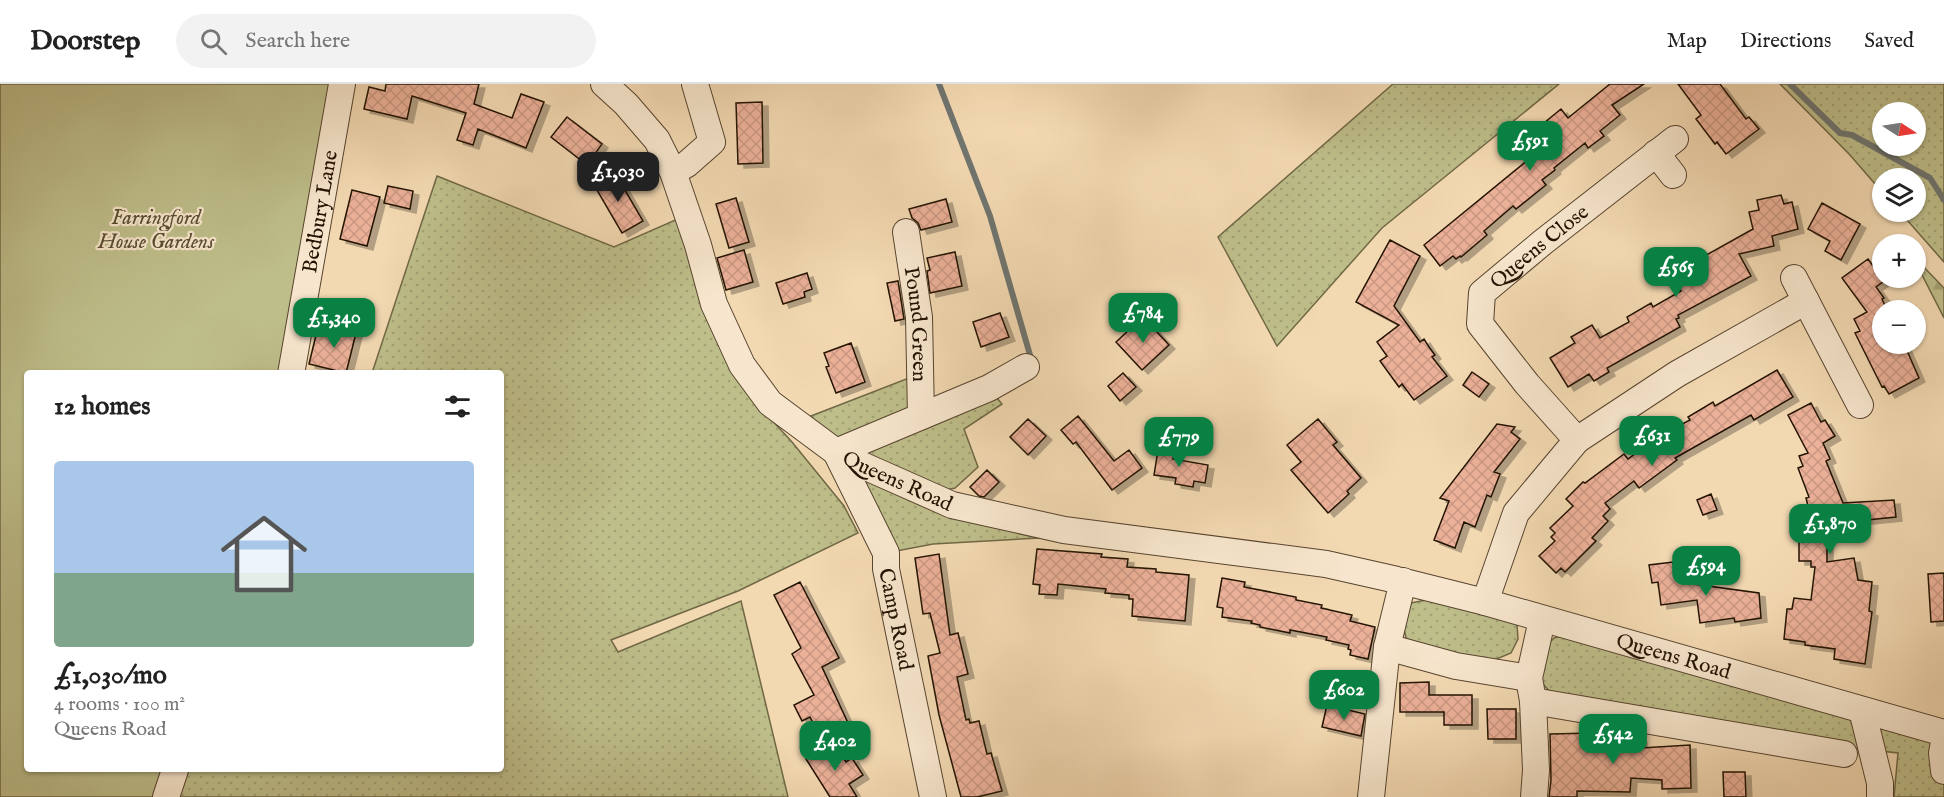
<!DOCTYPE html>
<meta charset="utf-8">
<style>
:root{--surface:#fff;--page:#f2f2f2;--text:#222;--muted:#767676;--line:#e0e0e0;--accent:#0b8043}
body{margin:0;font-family:"IM FELL English",serif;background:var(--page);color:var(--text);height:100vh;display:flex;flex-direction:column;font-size:22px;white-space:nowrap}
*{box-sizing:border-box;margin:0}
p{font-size:20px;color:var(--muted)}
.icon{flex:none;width:33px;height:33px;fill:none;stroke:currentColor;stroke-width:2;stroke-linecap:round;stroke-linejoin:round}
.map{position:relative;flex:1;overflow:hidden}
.panel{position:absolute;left:24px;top:286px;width:480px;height:402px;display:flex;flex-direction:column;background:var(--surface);border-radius:6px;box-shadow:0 2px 4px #0004}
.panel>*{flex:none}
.needle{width:39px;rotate:102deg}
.tools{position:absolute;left:1872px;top:18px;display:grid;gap:12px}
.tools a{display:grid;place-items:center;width:54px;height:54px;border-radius:50%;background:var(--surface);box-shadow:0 2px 4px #0004;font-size:30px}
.price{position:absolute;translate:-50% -51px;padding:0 14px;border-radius:12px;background:var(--accent);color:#fff;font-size:20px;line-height:39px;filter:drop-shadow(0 2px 3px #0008)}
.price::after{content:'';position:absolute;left:50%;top:36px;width:18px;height:14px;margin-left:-9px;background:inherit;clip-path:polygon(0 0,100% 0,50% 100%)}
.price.selected{background:#222;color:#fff}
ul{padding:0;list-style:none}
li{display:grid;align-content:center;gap:12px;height:318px;padding:0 30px}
li span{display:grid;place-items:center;height:186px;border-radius:6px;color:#555}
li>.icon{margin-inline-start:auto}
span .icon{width:108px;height:108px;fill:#fffc;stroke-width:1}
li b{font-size:26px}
h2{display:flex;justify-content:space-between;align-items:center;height:72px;padding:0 30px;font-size:26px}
header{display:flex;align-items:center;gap:36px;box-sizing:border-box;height:84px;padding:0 30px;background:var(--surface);border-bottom:2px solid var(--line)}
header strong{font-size:28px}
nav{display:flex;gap:33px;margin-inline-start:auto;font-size:21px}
.search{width:420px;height:54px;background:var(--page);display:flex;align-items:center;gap:15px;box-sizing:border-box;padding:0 21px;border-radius:33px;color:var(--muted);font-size:22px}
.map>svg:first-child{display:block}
.grass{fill:url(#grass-dots);stroke:#706846;stroke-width:1.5;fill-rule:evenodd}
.forest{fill:url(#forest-firs);stroke:#706846;stroke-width:1.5}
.garden{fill:#bebe8a;stroke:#706846;stroke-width:1.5}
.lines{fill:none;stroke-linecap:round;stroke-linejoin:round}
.stream{stroke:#6f7570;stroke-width:6}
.building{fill:url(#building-cross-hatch);stroke:#231203;stroke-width:1.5;filter:url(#shadow)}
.minor-casing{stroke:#57442f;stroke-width:28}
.minor{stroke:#f7e6cd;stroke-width:26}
.labels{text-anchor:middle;stroke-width:4.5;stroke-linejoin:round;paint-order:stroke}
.street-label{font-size:21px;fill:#231203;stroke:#f7e6cd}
.park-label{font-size:21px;font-style:italic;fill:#594e32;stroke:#f7e6cd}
</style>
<header>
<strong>Doorstep</strong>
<div class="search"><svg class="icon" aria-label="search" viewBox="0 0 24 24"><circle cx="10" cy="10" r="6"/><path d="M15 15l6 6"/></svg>Search here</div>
<nav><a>Map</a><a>Directions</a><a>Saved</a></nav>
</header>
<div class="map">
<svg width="1944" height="713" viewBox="0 0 1944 713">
<defs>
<pattern id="grass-dots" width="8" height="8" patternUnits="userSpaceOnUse" patternTransform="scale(1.5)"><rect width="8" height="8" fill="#bebe8a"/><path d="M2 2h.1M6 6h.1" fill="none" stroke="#a3a275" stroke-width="1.8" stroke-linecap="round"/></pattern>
<pattern id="forest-firs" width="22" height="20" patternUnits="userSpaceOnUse" patternTransform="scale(1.5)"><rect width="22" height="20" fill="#bebe8a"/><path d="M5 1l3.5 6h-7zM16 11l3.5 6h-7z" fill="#a3a275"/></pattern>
<pattern id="building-cross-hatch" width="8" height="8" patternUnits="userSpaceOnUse" patternTransform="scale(1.5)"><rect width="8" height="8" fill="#ecb199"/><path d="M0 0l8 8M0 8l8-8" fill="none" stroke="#ca9782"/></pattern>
<filter id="shadow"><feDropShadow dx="6" dy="4" stdDeviation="0" flood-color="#0004"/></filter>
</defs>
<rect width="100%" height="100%" fill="#f3d9b2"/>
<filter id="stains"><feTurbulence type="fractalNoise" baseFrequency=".00333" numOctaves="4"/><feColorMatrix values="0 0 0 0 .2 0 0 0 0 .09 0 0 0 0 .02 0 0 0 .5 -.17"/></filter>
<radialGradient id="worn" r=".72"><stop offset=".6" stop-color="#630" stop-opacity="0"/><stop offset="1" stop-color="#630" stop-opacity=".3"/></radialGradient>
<!-- grass -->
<path class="grass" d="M1393 0H1559L1382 144 1277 262 1218 153Z
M1780 0H1944V178L1900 128H1916V94H1882V108L1850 71ZM1916 28V62H1882V28Z
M437 92 614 163 680 134 707 222 745 307 792 358 844 422 858 449 738 507 611 556 618 568 741 517 788 713H173L181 686H501V290L372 289Z
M914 292 917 325 879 360 925 345 997 314 1002 320 964 345 978 383 955 404 946 406 869 393 1064 446 1039 454 933 460 886 469 806 334Z
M1426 516 1499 531 1517 541 1518 555 1511 569 1492 577 1426 568 1406 554 1402 535 1411 519Z
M1570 550 1944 652V713H1894L1898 669 1844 663 1552 610 1535 591 1538 571 1554 554Z"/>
<!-- forest -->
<path class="forest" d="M1916 175 1944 204V234L1916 179Z"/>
<!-- garden -->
<path class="garden" d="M0 0H334L280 289 27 290V686H168L159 713H0Z"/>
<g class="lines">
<!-- stream -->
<path class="stream" d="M939 0 990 132 1030 271
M1790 0 1840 49 1852 51 1930 94 1944 116"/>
</g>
<!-- building -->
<path class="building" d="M386 0H479L474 20 512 34 521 10 544 18 526 64 478 45 473 61 457 56 466 29 412 12 407 35 364 25 369 3 385 7Z
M1610 0H1644L1612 21 1620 31 1600 47 1604 52 1588 64 1585 59 1554 84 1555 86 1542 96 1546 101 1516 125 1513 122 1484 147 1487 151 1461 173 1460 172 1456 175 1453 172 1440 182 1424 161 1551 57 1539 43 1561 25 1568 34Z
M1678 0H1720L1746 35 1749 33 1759 45 1726 70 1717 58 1715 60 1696 35 1701 31Z
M762 18 763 79 738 80 736 19Z
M567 33 602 60 587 81 551 53Z
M615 89 643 137 622 149 594 101Z
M388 102 413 107 410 125 384 119Z
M352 106 380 113 367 162 340 155Z
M1781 111 1784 120 1792 118 1798 145 1772 152 1774 162 1739 170 1751 192 1678 231 1679 234 1676 235 1680 243 1607 284 1609 288 1594 297 1589 290 1568 303 1550 274 1575 259 1571 253 1592 241 1600 254 1629 238 1627 233 1651 219 1653 223 1681 207 1674 195 1703 178 1701 174 1753 145 1749 128 1759 126 1757 116Z
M736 114 749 158 729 164 716 120Z
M946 115 952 138 921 146 918 139 912 134 909 125Z
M1822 119 1860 140 1841 176 1825 167 1830 157 1808 145Z
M1390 156 1420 172 1394 222 1420 258 1424 255 1429 263 1435 271 1432 273 1447 292 1414 316 1402 300 1399 303 1380 277 1387 272 1377 258 1399 241 1356 218Z
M744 166 753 198 726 206 717 174Z
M955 168 962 202 930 209 927 187 930 186 927 174Z
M1868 175 1884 197 1876 203 1884 214 1882 215 1887 226H1882V260H1904L1919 294 1889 310 1884 302 1882 303 1855 249 1860 247 1854 235 1867 228 1842 194Z
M807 189 812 205 804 208 805 213 783 220 776 199Z
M898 197 904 235 895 237 887 199Z
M1000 229 1009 253 981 263 973 238Z
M1143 233 1169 261 1142 286 1116 258Z
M336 239 357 245 346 289 309 280 317 247 333 251Z
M851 259 865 298 836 309 826 283 829 282 824 269Z
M1777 286 1793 313 1754 336 1751 331 1675 374 1677 376 1639 404 1634 397 1605 419 1610 425 1603 432 1608 437 1592 454 1596 457 1565 488 1561 484 1556 489 1539 472 1555 457 1551 453 1555 449 1550 444 1573 422 1566 415 1583 398 1585 399 1624 370 1628 375 1656 354 1690 336 1688 333 1713 318 1715 322Z
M1472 288 1489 300 1479 313 1463 301Z
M1123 289 1136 303 1120 317 1108 302Z
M1811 319 1821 338 1825 336 1835 352 1823 359 1830 375 1826 377 1843 419 1894 416 1896 433 1827 440V478L1854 474 1858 496 1872 498 1869 527 1872 528 1865 580 1834 575 1835 565 1805 561V558L1784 555 1787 525H1792L1794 514 1811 516 1815 483H1811V477H1799V456H1811L1801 425 1808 422 1806 414 1809 413 1798 384 1803 382 1799 372 1808 369 1788 331Z
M1078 332 1114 377 1129 366 1142 384 1112 406 1076 358 1073 360 1061 346Z
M1028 335 1046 352 1028 371 1010 353Z
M1318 335 1337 358 1333 361 1361 394 1347 407 1349 410 1328 429 1291 386 1301 378 1287 361Z
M1497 340 1515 343 1511 348 1520 355 1494 388 1500 390 1491 413 1487 411 1475 443 1464 438 1455 464 1434 456 1449 417 1440 414Z
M1159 360 1176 363 1173 375 1208 381 1205 399 1194 397 1193 403 1175 400 1176 394 1154 391Z
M987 386 999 398 984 413 979 412 970 403Z
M1711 410 1717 426 1703 431 1697 416Z
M1037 465 1102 470 1101 473 1128 475 1127 483 1156 485V488L1189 491 1185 537 1132 532 1133 515H1129V511L1105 509 1106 505 1058 500 1057 511 1039 510 1040 501 1033 500Z
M939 470 950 551 958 549 968 590 957 593 966 636 969 635 970 639 979 637 987 670 991 669 1002 707 977 713H961L939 631 928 572 940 569 930 529 923 530 915 474Z
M1673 478 1675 494 1685 492 1686 499 1759 509 1761 534 1735 538 1734 534 1700 539 1697 516 1661 521 1658 498 1652 499 1649 481Z
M1944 489V537L1931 538 1928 490Z
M1222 494 1245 498 1244 503 1296 513V516L1322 521 1321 524 1352 531 1350 537 1375 543 1368 575 1350 571 1351 566 1348 565 1349 561 1326 556 1327 553 1290 546V549L1260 543V541L1251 539 1252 537 1222 533 1223 524 1217 523Z
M800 498 839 574 822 583 848 639 820 653 810 633 802 637 794 621 814 611 792 570 801 564 774 511Z
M1429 598V611H1472V641H1444V628H1400V599Z
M1327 621 1365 630 1361 652 1322 643Z
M1487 625H1516V655H1488Z
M1593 649V654L1641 655V664L1690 661 1691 704 1662 705V696L1631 694 1630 708 1577 707V713H1549L1551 696 1550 650Z
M833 658 846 678 852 674 863 691 849 700 857 713H830L806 675Z
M1723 688H1745L1746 713H1724Z"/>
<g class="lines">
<!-- minor casing -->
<g class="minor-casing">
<g id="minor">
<path id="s1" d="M604 0 626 20 657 56 673 88 698 161 714 220 742 281 770 319 836 368 864 382 952 421 1064 446 1326 480 1397 496 1485 518 1944 649"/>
<path d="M1656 69 1673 91"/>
<path d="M673 88 687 80 712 58 695 0"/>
<path id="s2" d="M906 148 919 233 921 332"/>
<path d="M1794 194 1860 321"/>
<path id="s3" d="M291 290 342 0"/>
<path id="s4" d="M1577 356 1527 300 1480 240 1482 209 1543 158 1675 55"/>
<path id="s5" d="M836 368 886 469V485L933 713"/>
<path d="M836 368 989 304 1026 283"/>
<path d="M1403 497 1387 563 1456 582 1529 594"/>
<path d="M1485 518 1516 429 1577 356 1677 290 1806 217"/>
<path d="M1533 617 1844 670"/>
<path d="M1862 626 1880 699V713"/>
<path d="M1944 658 1942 669 1944 687"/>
<path d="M166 713 175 686"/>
<path d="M1371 713 1387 563"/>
<path d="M1534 713 1536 686 1533 617 1529 594 1542 536"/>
</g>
</g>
<!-- minor -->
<use href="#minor" class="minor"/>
</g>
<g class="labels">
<!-- street labels -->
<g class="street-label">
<text dy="7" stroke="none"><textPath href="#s3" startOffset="165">Bedbury Lane</textPath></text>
<text dy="7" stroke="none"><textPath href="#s4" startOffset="256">Queens Close</textPath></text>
<text dy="7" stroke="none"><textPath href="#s2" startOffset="93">Pound Green</textPath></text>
<text dy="7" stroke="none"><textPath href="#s1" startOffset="516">Queens Road</textPath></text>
<text dy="7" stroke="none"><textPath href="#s5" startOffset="180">Camp Road</textPath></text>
<text dy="7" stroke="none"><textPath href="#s1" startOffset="1314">Queens Road</textPath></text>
</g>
<!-- park labels -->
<g class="park-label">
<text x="156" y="140">Farringford<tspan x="156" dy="24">House Gardens</tspan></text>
</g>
</g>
<rect width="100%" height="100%" filter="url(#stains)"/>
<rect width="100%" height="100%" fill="url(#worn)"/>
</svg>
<div class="tools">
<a><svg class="needle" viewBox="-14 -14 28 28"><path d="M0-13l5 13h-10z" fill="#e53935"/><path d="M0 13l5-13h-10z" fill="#767676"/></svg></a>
<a><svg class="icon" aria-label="layers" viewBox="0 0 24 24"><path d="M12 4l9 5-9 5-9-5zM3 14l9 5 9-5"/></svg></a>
<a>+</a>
<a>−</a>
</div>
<b class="price" style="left:1530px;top:88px">£591</b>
<b class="price selected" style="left:618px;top:119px">£1,030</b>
<b class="price" style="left:1676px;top:214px">£565</b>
<b class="price" style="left:1143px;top:260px">£784</b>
<b class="price" style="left:334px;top:265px">£1,340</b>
<b class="price" style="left:1652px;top:383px">£631</b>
<b class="price" style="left:1179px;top:384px">£779</b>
<b class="price" style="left:1830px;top:471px">£1,870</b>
<b class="price" style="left:1706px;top:513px">£594</b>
<b class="price" style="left:1344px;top:637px">£602</b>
<b class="price" style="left:1613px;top:681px">£542</b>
<b class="price" style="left:835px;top:688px">£402</b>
<section class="panel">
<h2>12 homes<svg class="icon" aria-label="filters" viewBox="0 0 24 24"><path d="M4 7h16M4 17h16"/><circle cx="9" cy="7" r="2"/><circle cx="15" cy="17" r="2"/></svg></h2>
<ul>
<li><span style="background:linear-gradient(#a9c7e8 60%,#7fa58c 0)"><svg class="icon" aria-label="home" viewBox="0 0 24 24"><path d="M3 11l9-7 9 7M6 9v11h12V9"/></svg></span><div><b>£1,030/mo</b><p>4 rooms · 100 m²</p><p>Queens Road</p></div></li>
</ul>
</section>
</div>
